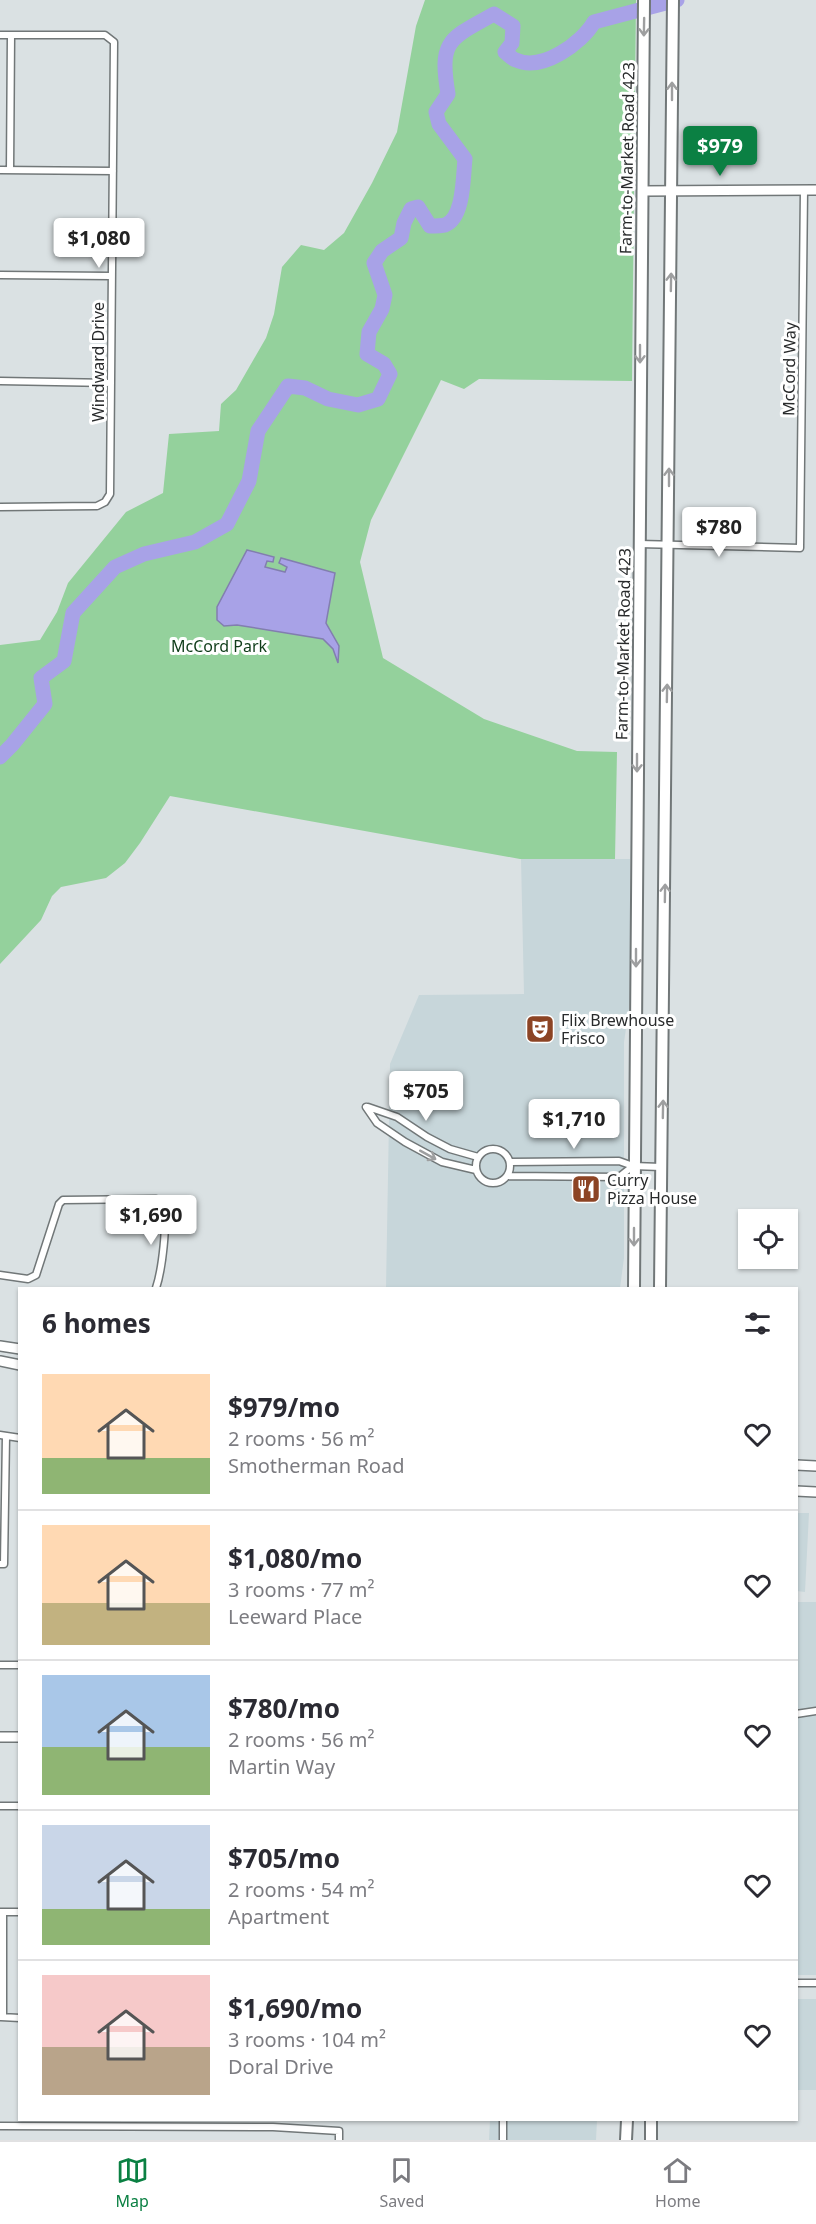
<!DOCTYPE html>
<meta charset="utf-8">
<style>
:root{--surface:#fff;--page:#f2f2f3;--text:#2b2b33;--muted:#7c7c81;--line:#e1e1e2;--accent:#0b8043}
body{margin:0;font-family:"Noto Sans",sans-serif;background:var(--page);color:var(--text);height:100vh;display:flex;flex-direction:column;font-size:22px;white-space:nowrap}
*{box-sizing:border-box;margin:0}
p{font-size:20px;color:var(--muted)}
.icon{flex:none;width:33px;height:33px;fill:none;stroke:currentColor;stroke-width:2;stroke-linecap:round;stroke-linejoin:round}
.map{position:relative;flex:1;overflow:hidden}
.drawer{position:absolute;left:18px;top:1287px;width:780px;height:834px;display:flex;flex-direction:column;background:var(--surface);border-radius:0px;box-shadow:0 2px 4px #0004}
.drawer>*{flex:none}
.buttons{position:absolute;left:738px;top:1209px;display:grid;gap:12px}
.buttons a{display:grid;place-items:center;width:60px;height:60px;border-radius:0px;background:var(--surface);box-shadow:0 2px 4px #0004;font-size:30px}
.price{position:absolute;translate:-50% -51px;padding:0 14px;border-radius:6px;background:#fff;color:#222;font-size:20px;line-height:39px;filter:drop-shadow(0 2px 3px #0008)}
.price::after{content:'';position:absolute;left:50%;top:36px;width:18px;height:14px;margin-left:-9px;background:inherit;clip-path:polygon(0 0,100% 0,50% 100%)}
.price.selected{background:var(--accent);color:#fff}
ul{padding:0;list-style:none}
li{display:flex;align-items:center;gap:18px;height:150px;padding:0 24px}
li+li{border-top:2px solid var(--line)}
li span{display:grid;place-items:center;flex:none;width:168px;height:120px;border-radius:0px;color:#555}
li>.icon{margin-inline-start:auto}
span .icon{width:72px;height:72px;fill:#fffc;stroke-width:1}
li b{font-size:26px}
h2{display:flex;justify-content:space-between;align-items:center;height:72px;padding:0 24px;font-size:26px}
.tabs{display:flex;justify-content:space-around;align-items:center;height:84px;border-top:2px solid var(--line);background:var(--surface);font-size:16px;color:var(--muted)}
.tabs a{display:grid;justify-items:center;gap:3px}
.tabs .selected{color:var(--accent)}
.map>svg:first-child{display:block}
.built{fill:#c7d6da}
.green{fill:#94d19c}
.water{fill:#a8a2e7;stroke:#827eaf;stroke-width:1.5}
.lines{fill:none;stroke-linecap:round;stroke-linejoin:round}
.river{stroke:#a8a2e7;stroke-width:15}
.street-casing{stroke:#717778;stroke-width:9}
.secondary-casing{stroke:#717778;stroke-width:12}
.primary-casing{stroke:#717778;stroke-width:14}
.street{stroke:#fff;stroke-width:6}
.secondary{stroke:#fff;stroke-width:9}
.primary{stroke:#fff;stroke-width:10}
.oneway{stroke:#9e9fa0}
.labels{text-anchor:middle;stroke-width:6;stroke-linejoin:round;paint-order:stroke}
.street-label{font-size:16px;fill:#282a2b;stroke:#fff}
.park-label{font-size:16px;fill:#0f3c19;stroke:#fff}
.poi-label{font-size:16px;fill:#282a2b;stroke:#fff;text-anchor:start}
</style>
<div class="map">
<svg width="816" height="2140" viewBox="0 0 816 2140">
<rect width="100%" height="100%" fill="#dae1e3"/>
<!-- built -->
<path class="built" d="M521 859H630V1002L624 1042V1258L620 1288H386L390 1064 419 995 524 994Z
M797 1513H809L805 1592 797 1591Z
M796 1602H816V1975H797Z
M797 1999H816V2090H797Z
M490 2120H597L596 2140H489Z"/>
<!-- green -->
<path class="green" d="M425 0H636L632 381 479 379 464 389 441 380 371 520 360 562 383 658 484 719 577 751 617 752 615 859H520L170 796 140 843 125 863 106 878 61 887 52 896 41 920 0 964V645L40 640 57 612 68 583 126 512 163 493 169 434 219 431 221 404 236 390 266 338 274 314 282 267 301 245 324 250 344 233 372 183 397 132 416 26Z"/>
<!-- water -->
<path class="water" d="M247 550 274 557 273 562 267 561 265 567 285 572 287 567 279 563 281 558 335 573 326 623 339 646 338 663 333 649 323 639 237 625 224 626 217 620V607Z"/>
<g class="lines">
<!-- river -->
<path class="river" d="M0 757 12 745 45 704 41 678 64 661 73 613 115 567 144 554 195 542 227 524 249 481 258 431 288 386 305 388 328 399 358 405 378 399 390 374 384 364 367 354 369 332 382 309 385 295 374 263 382 251 401 238 404 223 411 209 418 207 430 226C434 226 441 226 445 225 464 218 463 177 465 159L439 124 436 112 448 94C439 40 449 39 494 14L513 26 512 43 505 52C508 54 512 59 516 60 542 72 582 43 594 22L677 0"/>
<!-- street casing -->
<g class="street-casing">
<path id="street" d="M0 35H105L114 42 110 494 105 502 97 506 0 507
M0 170 113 171
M10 170 11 35
M0 275 111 276
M0 381 111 383
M639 544 800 548 804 190
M366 1107 377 1123 405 1142 442 1162 476 1170
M368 1107 397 1117 427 1137 450 1149 478 1157
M476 1166a17 17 0 1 1 34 0a17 17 0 1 1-34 0Z
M510 1162 619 1161 633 1166 661 1167
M508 1176 619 1177 633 1166
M0 1275 28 1279 36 1275 59 1204 63 1200 156 1199 163 1204C168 1222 162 1270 156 1288
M0 1435 20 1438
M0 1564H4L6 1436
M0 1665H20
M796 1714 816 1711
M0 1806H20
M0 1912H20
M3 1912V2017
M796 1983H816
M1 2017 20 2018
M0 2126 273 2127 339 2131V2140
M503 2140V2120"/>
</g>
<!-- secondary casing -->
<g class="secondary-casing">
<path id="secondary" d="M643 191 816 190
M0 1346 20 1349
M0 1361 20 1365
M796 1465 816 1466
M796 1491 816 1492
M0 1737H20"/>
</g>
<!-- primary casing -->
<g class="primary-casing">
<path id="primary" d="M634 1288 644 0
M660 1288 673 0
M626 2140 627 2120
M651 2140V2120"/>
</g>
<!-- street -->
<use href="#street" class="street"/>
<!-- secondary -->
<use href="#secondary" class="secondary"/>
<!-- primary -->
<use href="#primary" class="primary"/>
</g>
<!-- one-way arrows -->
<defs><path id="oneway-shaft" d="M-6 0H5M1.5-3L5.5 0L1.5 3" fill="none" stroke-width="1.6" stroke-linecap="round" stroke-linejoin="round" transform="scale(1.5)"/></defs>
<g class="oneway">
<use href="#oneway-shaft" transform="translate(644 27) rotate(91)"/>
<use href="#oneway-shaft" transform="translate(672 91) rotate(-90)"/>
<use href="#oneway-shaft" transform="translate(671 282) rotate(-89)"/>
<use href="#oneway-shaft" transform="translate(640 354) rotate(90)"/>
<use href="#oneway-shaft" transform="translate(669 477) rotate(-90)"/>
<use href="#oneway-shaft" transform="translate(667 693) rotate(-89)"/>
<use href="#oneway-shaft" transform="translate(637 763) rotate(90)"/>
<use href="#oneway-shaft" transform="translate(665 893) rotate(-89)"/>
<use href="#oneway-shaft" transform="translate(636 958) rotate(90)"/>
<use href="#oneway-shaft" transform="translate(663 1109) rotate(-89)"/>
<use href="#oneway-shaft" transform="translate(428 1155) rotate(29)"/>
<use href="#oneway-shaft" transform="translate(634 1237) rotate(90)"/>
</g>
<!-- icons -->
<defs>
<g id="theatre-square" transform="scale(1.5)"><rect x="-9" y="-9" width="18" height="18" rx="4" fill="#8c4424" stroke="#fff"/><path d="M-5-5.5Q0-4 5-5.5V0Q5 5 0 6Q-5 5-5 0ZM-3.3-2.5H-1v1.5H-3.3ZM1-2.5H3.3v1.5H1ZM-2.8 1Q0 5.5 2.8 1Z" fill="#fff"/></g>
<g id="restaurant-square" transform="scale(1.5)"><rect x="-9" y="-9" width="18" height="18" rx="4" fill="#8c4424" stroke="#fff"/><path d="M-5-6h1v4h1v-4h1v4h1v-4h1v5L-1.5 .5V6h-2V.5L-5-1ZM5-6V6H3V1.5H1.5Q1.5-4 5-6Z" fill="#fff"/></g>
</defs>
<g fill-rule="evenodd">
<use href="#theatre-square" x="540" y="1029"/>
<use href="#restaurant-square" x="586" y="1189"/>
</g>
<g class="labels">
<!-- street labels -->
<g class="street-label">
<text transform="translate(627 158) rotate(-89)" y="6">Farm-to-Market Road 423</text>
<text transform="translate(98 362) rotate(-90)" y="6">Windward Drive</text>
<text transform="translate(789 369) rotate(-89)" y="6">McCord Way</text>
<text transform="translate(623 644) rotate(-89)" y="6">Farm-to-Market Road 423</text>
</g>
<!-- park labels -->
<g class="park-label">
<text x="219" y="652">McCord Park</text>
</g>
<!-- poi labels -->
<g class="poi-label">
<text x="561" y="1026">Flix Brewhouse<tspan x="561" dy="18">Frisco</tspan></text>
<text x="607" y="1186">Curry<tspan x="607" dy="18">Pizza House</tspan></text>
</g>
</g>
</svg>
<div class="buttons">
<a><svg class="icon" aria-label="locate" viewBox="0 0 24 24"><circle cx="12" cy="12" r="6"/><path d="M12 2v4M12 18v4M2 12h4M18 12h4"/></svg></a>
</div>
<b class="price selected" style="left:720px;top:177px">$979</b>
<b class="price" style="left:99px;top:269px">$1,080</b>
<b class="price" style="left:719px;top:558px">$780</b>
<b class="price" style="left:426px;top:1122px">$705</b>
<b class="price" style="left:574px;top:1150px">$1,710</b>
<b class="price" style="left:151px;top:1246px">$1,690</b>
<section class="drawer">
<h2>6 homes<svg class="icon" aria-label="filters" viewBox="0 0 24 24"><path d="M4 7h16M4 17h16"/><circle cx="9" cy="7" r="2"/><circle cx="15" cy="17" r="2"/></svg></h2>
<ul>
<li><span style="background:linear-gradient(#ffd9b3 70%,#8fb573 0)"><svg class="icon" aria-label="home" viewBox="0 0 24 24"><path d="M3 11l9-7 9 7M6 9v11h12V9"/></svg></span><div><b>$979/mo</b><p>2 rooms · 56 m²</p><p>Smotherman Road</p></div><svg class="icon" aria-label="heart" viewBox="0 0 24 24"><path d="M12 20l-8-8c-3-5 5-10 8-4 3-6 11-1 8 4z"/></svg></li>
<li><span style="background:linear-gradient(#ffd9b3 65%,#c2b280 0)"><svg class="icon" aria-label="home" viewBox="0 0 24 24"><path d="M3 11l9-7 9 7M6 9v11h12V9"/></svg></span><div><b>$1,080/mo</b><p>3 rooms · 77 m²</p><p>Leeward Place</p></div><svg class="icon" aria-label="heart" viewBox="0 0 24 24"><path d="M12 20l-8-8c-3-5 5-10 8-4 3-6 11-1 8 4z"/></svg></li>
<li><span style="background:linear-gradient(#a9c7e8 60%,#8fb573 0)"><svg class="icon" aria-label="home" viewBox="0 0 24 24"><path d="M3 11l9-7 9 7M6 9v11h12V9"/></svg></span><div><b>$780/mo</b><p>2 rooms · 56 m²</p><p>Martin Way</p></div><svg class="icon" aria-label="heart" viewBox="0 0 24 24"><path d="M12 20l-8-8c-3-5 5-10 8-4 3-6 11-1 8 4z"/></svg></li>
<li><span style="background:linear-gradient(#c9d6e8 70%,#8fb573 0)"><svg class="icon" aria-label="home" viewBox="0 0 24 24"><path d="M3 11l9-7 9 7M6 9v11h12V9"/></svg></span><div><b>$705/mo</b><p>2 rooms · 54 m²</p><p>Apartment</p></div><svg class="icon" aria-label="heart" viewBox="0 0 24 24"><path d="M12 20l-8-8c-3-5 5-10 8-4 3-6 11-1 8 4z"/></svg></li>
<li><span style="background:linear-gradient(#f6c9c9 60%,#b9a48a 0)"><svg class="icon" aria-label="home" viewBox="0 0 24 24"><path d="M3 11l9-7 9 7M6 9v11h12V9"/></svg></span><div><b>$1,690/mo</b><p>3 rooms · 104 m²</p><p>Doral Drive</p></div><svg class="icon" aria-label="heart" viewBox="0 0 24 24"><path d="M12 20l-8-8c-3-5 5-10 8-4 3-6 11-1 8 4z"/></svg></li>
</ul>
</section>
</div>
<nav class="tabs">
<a class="selected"><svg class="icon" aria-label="map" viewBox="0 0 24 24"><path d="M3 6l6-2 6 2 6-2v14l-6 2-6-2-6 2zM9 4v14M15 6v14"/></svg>Map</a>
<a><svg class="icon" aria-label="saved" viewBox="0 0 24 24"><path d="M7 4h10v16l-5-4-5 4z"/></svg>Saved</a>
<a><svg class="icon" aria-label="home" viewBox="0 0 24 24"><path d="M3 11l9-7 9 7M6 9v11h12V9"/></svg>Home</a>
</nav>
